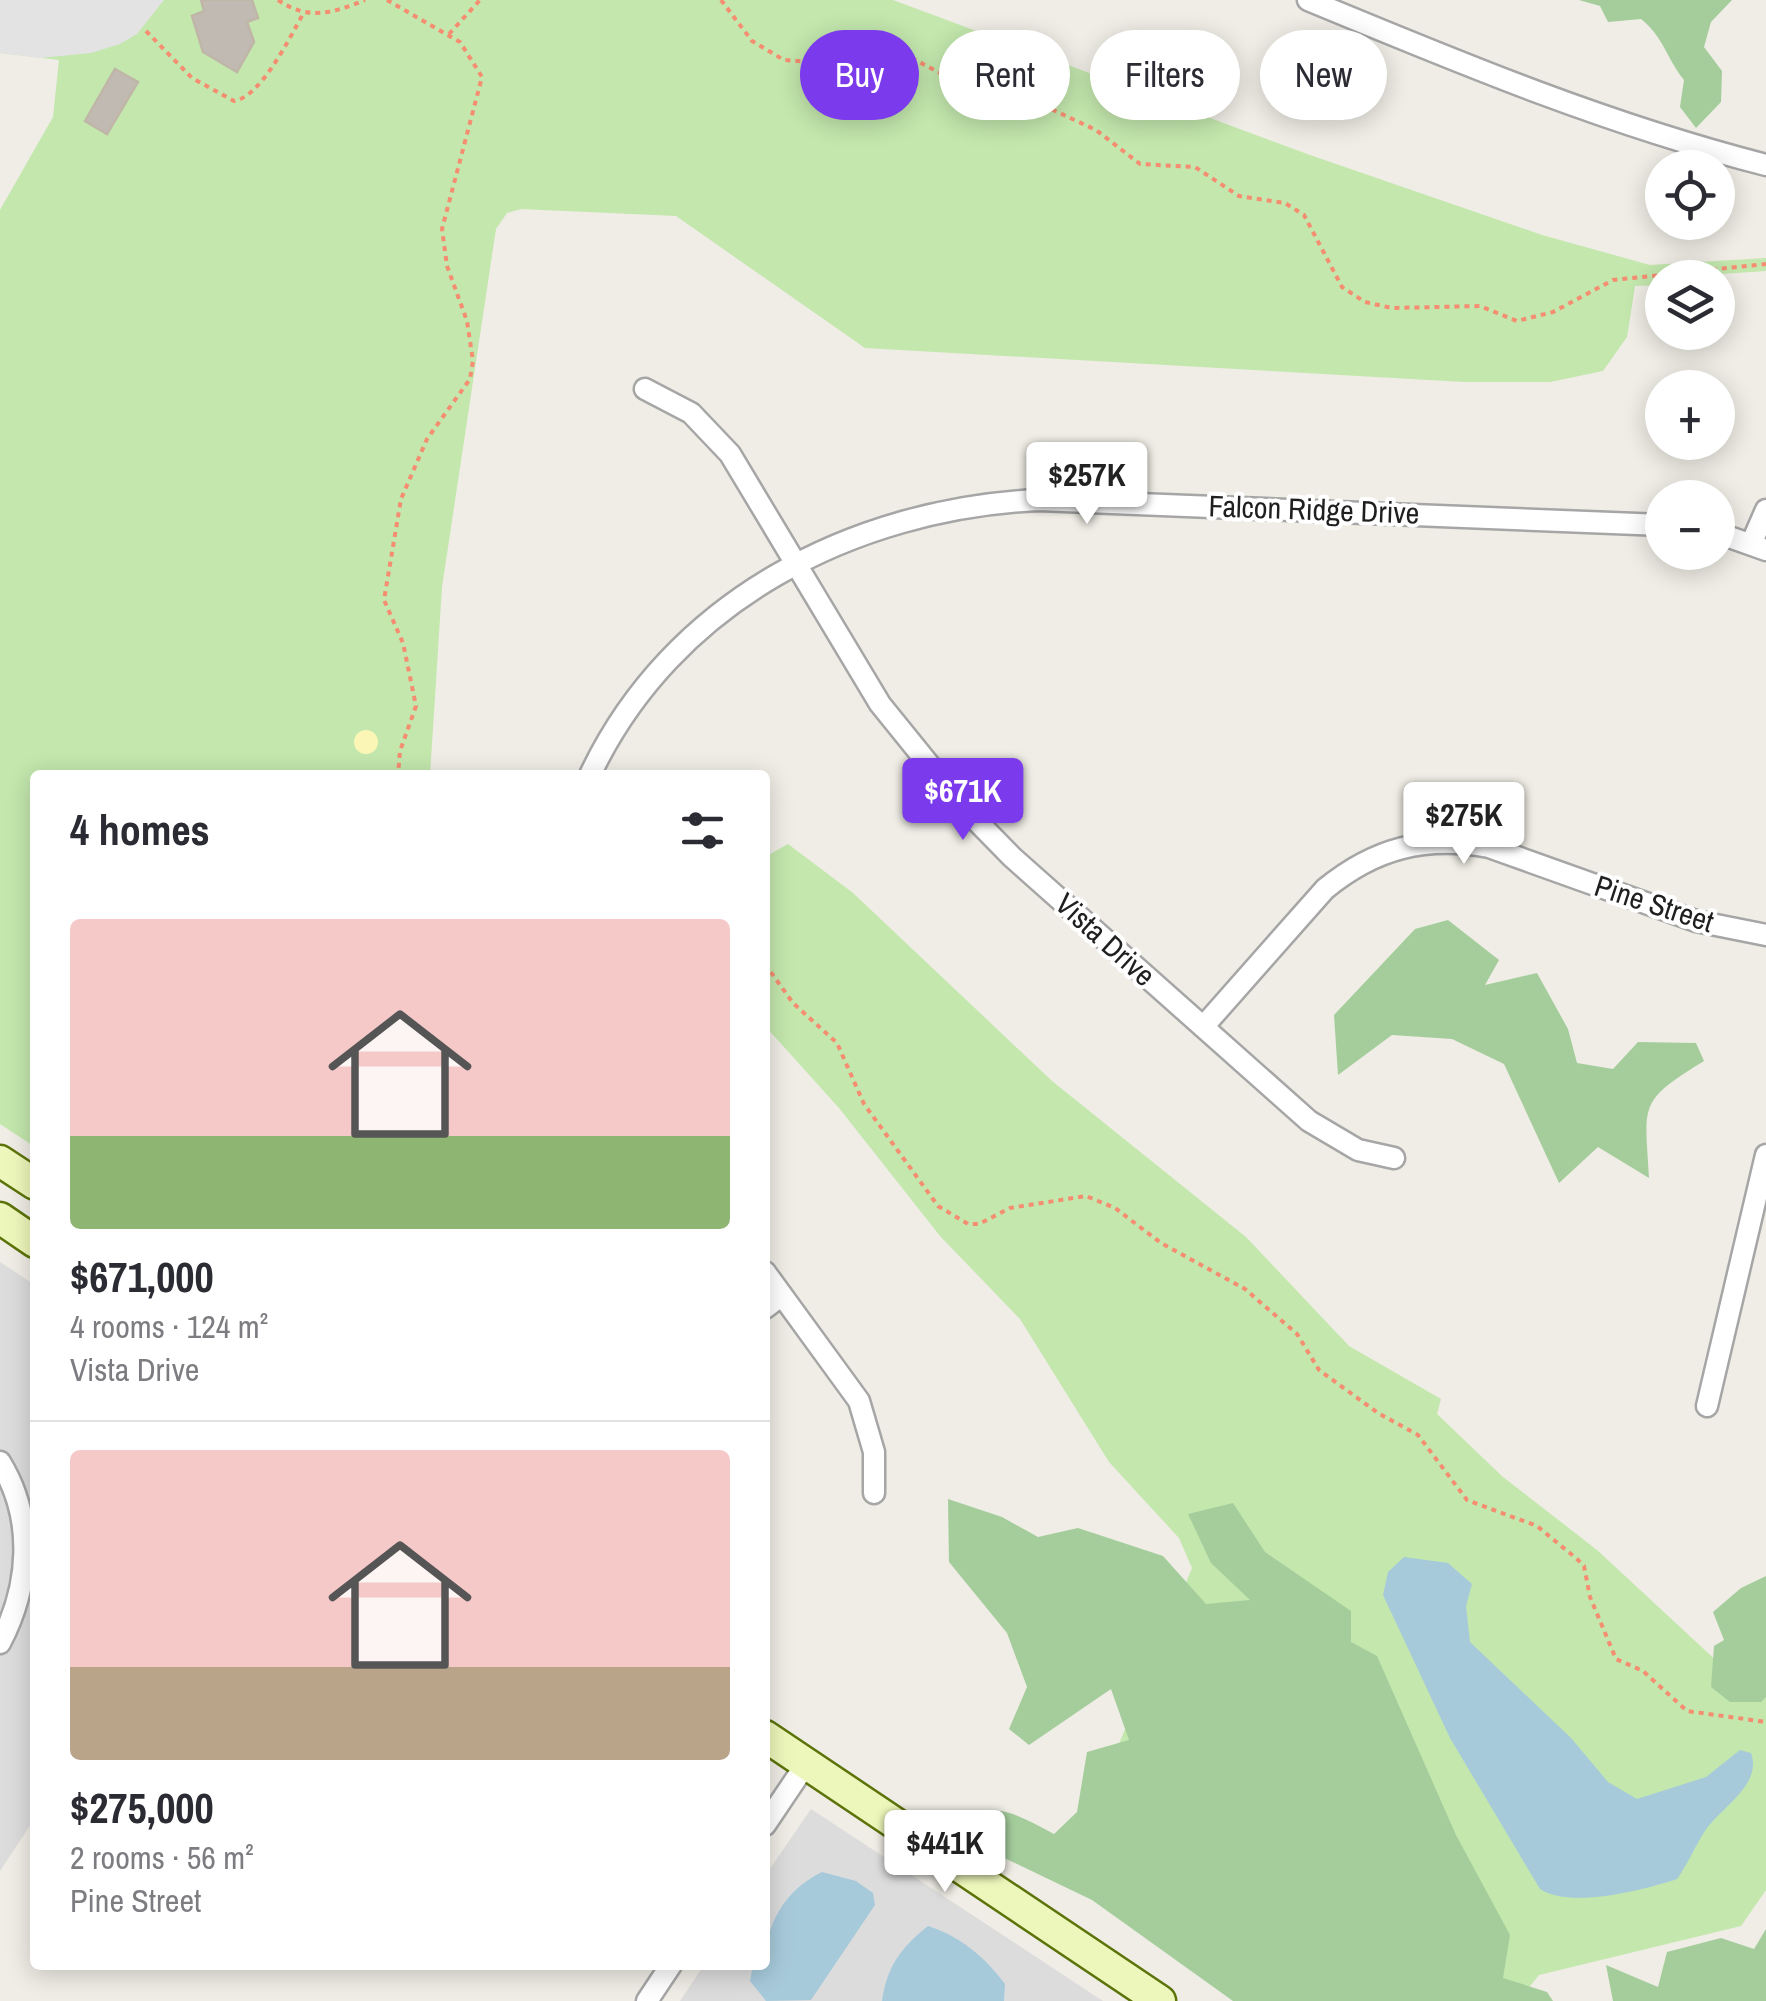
<!DOCTYPE html>
<meta charset="utf-8">
<style>
:root{--surface:#fff;--page:#f7f7f7;--text:#2b2b33;--muted:#7c7c81;--line:#e1e1e2;--accent:#7c3aed}
body{margin:0;font-family:"Archivo Narrow",sans-serif;background:var(--page);color:var(--text);height:100vh;display:flex;flex-direction:column;font-size:38px;white-space:nowrap}
*{box-sizing:border-box;margin:0}
p{font-size:32px;color:var(--muted)}
.icon{flex:none;width:55px;height:55px;fill:none;stroke:currentColor;stroke-width:2;stroke-linecap:round;stroke-linejoin:round}
.map{position:relative;flex:1;overflow:hidden}
.side{position:absolute;left:30px;top:770px;width:740px;height:1200px;display:flex;flex-direction:column;background:var(--surface);border-radius:10px;box-shadow:0 5px 25px #0003}
.side>*{flex:none}
.hud{position:absolute;left:800px;top:30px;width:815px;height:90px;display:flex;gap:20px}
.fabs{position:absolute;left:1645px;top:150px;display:grid;gap:20px}
.fabs a{display:grid;place-items:center;width:90px;height:90px;border-radius:50%;background:var(--surface);box-shadow:0 5px 25px #0003;font-size:50px}
.price{position:absolute;translate:-50% -85px;padding:0 22px;border-radius:10px;background:#fff;color:#222;font-size:32px;line-height:65px;filter:drop-shadow(0 2px 5px #0008)}
.price::after{content:'';position:absolute;left:50%;top:60px;width:30px;height:22px;margin-left:-15px;background:inherit;clip-path:polygon(0 0,100% 0,50% 100%)}
.price.selected{background:var(--accent);color:#fff}
ul{padding:0;list-style:none}
li{display:grid;align-content:center;gap:20px;height:530px;padding:0 40px}
li+li{border-top:2px solid var(--line)}
li span{display:grid;place-items:center;height:310px;border-radius:10px;color:#555}
li>.icon{margin-inline-start:auto}
span .icon{width:180px;height:180px;fill:#fffc;stroke-width:1}
li b{font-size:42px}
h2{display:flex;justify-content:space-between;align-items:center;height:120px;padding:0 40px;font-size:42px}
.tag{padding:0 35px;border-radius:45px;background:var(--surface);box-shadow:0 5px 25px #0003;font-size:35px;line-height:90px}
.tag.selected{background:var(--accent);color:#fff}
.map>svg:first-child{display:block}
.residential{fill:#dddcdc}
.grass{fill:#c3e7ad}
.forest{fill:#a5cd9c}
.sand{fill:#fcf6b6}
.parking{fill:#e3e3e3}
.water{fill:#a7cadb}
.building{fill:#c0bab2;stroke:#c0b6a8;stroke-width:2.5}
.lines{fill:none;stroke-linecap:round;stroke-linejoin:round}
.street-casing{stroke:#a6a6a6;stroke-width:25}
.secondary-casing{stroke:#5c7309;stroke-width:35}
.path{stroke:#f58d71;stroke-width:4;stroke-dasharray:5 5;stroke-linecap:butt}
.street{stroke:#fff;stroke-width:20}
.secondary{stroke:#eef7bb;stroke-width:30}
.labels{text-anchor:middle;stroke-width:8;stroke-linejoin:round;paint-order:stroke}
.street-label{font-size:30px;fill:#1f1f1f;stroke:#fff}
</style>
<div class="map">
<svg width="1766" height="2001" viewBox="0 0 1766 2001">
<rect width="100%" height="100%" fill="#efede5"/>
<!-- residential -->
<path class="residential" d="M0 1262 35 1285V1818L0 1871Z
M811 1809 1103 2001H680L704 1965H765V1876Z"/>
<!-- grass -->
<path class="grass" d="M0 0H893L1310 155 1542 235 1650 265 1766 258V271L1662 278V285L1635 286 1627 337 1603 371 1550 382H1464L865 348 676 216 521 209 507 213 496 229 442 587 430 775H35V1147L0 1124V210L53 117 59 60 0 53Z
M788 844 853 893 1052 1081 1246 1237 1349 1346 1441 1399 1437 1414 1503 1477 1597 1550 1721 1665 1766 1673V1890L1741 1926 1539 1975 1518 2001 1069 1864 1192 1568 1179 1538 1109 1462 1020 1319 940 1236 839 1108 765 1026V857Z"/>
<!-- forest -->
<path class="forest" d="M1579 0H1732L1711 22 1704 47 1722 71 1721 102 1696 128 1680 107 1684 80C1667 59 1663 36 1641 19L1608 22 1600 6Z
M1448 920 1499 960 1485 985 1537 973 1568 1029 1577 1063 1613 1069 1638 1042 1696 1043 1704 1061C1637 1102 1645 1104 1649 1178L1598 1147 1559 1183 1504 1064 1452 1039 1392 1035 1338 1075 1334 1015 1415 929Z
M948 1499 1002 1517 1038 1537 1078 1528 1163 1556 1206 1604 1250 1600 1211 1563 1188 1514 1233 1503 1265 1552 1351 1611V1642L1377 1656 1456 1835 1510 1935 1503 1978 1547 1992 1553 2001H1233L1092 1900 996 1854 959 1821C994 1798 1021 1817 1054 1834L1077 1812 1087 1752 1129 1740 1111 1689 1029 1745 1009 1729 1027 1687 1007 1633 949 1562Z
M1766 1576V1697L1761 1702H1730L1711 1687 1714 1646 1724 1640 1713 1612 1741 1588Z
M1766 1929V2001H1613L1606 1965 1658 1987 1667 1952 1721 1938 1754 1949Z"/>
<!-- sand -->
<path class="sand" d="M354 742a12 12 0 1 1 24 0a12 12 0 1 1-24 0Z"/>
<!-- parking -->
<path class="parking" d="M0 0H164L137 34 120 44 91 53 40 58 0 53Z"/>
<!-- water -->
<path class="water" d="M1404 1557 1448 1563 1472 1584 1466 1606 1470 1642 1571 1738 1608 1782 1637 1799 1706 1777 1740 1750 1751 1753C1763 1785 1719 1809 1705 1831 1695 1846 1688 1864 1677 1879 1644 1890 1570 1909 1540 1889L1450 1738 1383 1595 1388 1572Z
M822 1872 856 1881 873 1893 875 1905 811 2000 766 2001 750 1981 753 1965H765C765 1924 785 1890 822 1872Z
M928 1926C960 1936 985 1957 1005 1984L1004 2001H882C887 1966 901 1948 928 1926Z"/>
<!-- building -->
<path class="building" d="M201 0H252L258 18 247 22 254 42 237 72 203 52 192 16 204 11Z
M115 69 138 82 107 134 85 121Z"/>
<g class="lines">
<!-- street casing -->
<g class="street-casing">
<path id="street" d="M1308 0C1460 63 1606 124 1766 165
M645 389 691 413 730 454 880 704 965 809 1012 857 1309 1121 1358 1150 1394 1158
M1718 533 1766 550
M1752 542 1766 510
M590 775C672 601 853 509 1038 500L1662 525
M1203 1027 1325 889C1375 848 1426 835 1489 847L1696 921 1766 935
M765 1272 859 1401 874 1452V1493
M765 1308 782 1295
M1707 1406 1766 1155
M0 1462C35 1519 30 1586 0 1643
M765 1825 806 1764
M647 2001 671 1965"/>
</g>
<!-- secondary casing -->
<g class="secondary-casing">
<path id="secondary" d="M0 1161 35 1184
M0 1218 35 1242
M765 1736 1160 2001"/>
</g>
<!-- path -->
<path class="path" d="M278 0C308 21 333 13 365 0
M387 0 460 42 482 77 442 229 447 266 467 321 473 361 470 379 427 439 401 499 384 600 403 643 416 706 400 751 398 775
M721 0 752 41 784 60 812 62 893 48 940 73 1034 101 1096 130 1140 164 1195 167 1239 196 1285 203 1304 215 1342 287 1365 302 1392 308 1480 306 1517 321 1553 312 1613 280 1766 264
M146 31 192 78 234 101C261 97 290 37 303 14
M449 34 480 0
M765 964 793 1003 837 1043 864 1104 938 1206 968 1224H979L1010 1208 1086 1196 1115 1208 1161 1243 1245 1289 1297 1334 1319 1370 1378 1413 1418 1435 1467 1500 1537 1526 1577 1559 1584 1566 1590 1597 1616 1659 1643 1671 1687 1711 1766 1722"/>
<!-- street -->
<use href="#street" class="street"/>
<!-- secondary -->
<use href="#secondary" class="secondary"/>
</g>
<g class="labels">
<!-- street labels -->
<g class="street-label">
<text transform="translate(1314 510) rotate(2)" y="10">Falcon Ridge Drive</text>
<text transform="translate(1654 904) rotate(18)" y="10">Pine Street</text>
<text transform="translate(1105 940) rotate(42)" y="10">Vista Drive</text>
</g>
</g>
</svg>
<div class="fabs">
<a><svg class="icon" aria-label="locate" viewBox="0 0 24 24"><circle cx="12" cy="12" r="6"/><path d="M12 2v4M12 18v4M2 12h4M18 12h4"/></svg></a>
<a><svg class="icon" aria-label="layers" viewBox="0 0 24 24"><path d="M12 4l9 5-9 5-9-5zM3 14l9 5 9-5"/></svg></a>
<a>+</a>
<a>−</a>
</div>
<b class="price" style="left:1087px;top:527px">$257K</b>
<b class="price selected" style="left:963px;top:843px">$671K</b>
<b class="price" style="left:1464px;top:867px">$275K</b>
<b class="price" style="left:945px;top:1895px">$441K</b>
<div class="hud">
<a class="tag selected">Buy</a>
<a class="tag">Rent</a>
<a class="tag">Filters</a>
<a class="tag">New</a>
</div>
<section class="side">
<h2>4 homes<svg class="icon" aria-label="filters" viewBox="0 0 24 24"><path d="M4 7h16M4 17h16"/><circle cx="9" cy="7" r="2"/><circle cx="15" cy="17" r="2"/></svg></h2>
<ul>
<li><span style="background:linear-gradient(#f6c9c9 70%,#8fb573 0)"><svg class="icon" aria-label="home" viewBox="0 0 24 24"><path d="M3 11l9-7 9 7M6 9v11h12V9"/></svg></span><div><b>$671,000</b><p>4 rooms · 124 m²</p><p>Vista Drive</p></div></li>
<li><span style="background:linear-gradient(#f6c9c9 70%,#b9a48a 0)"><svg class="icon" aria-label="home" viewBox="0 0 24 24"><path d="M3 11l9-7 9 7M6 9v11h12V9"/></svg></span><div><b>$275,000</b><p>2 rooms · 56 m²</p><p>Pine Street</p></div></li>
</ul>
</section>
</div>
